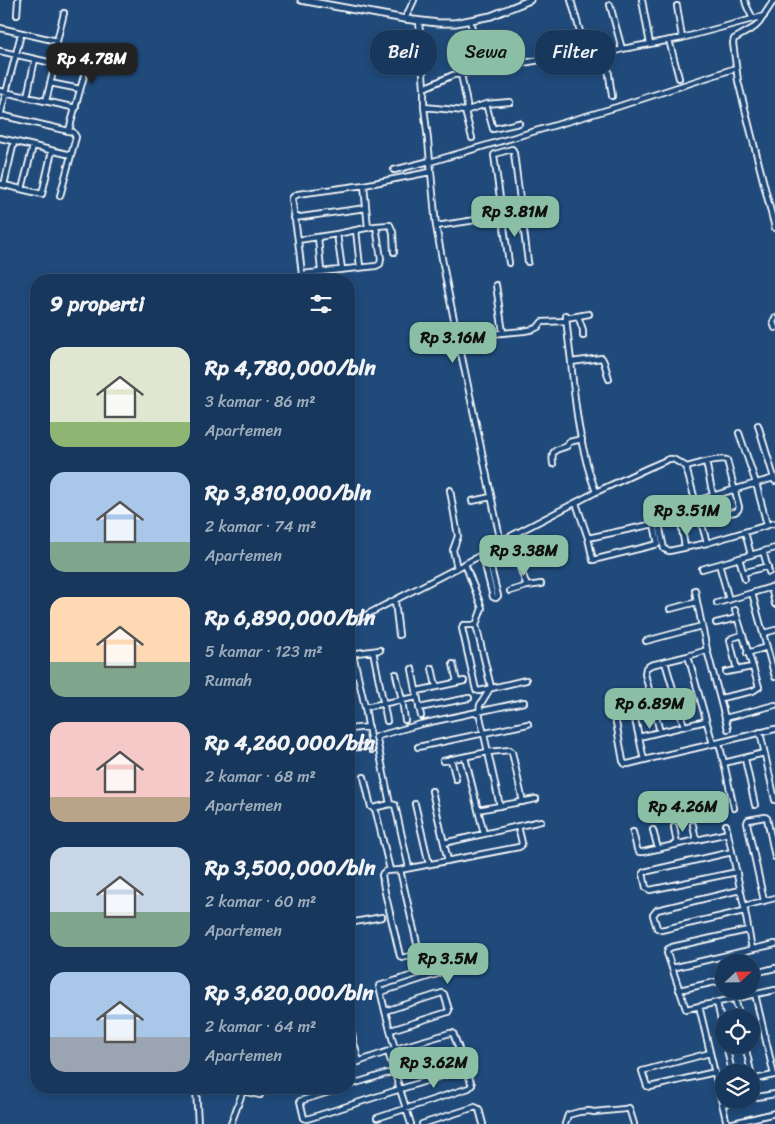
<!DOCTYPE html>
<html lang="id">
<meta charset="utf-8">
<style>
:root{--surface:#17385c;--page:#203f62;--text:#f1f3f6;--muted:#9eacbb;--line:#365272;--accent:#8abfa5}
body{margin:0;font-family:Sriracha,sans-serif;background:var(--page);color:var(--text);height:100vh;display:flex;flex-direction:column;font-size:19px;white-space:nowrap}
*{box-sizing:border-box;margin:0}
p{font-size:16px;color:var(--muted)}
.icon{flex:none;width:28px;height:28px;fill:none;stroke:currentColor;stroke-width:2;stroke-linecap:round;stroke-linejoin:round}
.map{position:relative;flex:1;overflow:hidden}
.drawer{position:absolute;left:30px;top:274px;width:325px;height:820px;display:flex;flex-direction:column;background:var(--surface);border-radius:20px;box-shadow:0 2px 8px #0003,0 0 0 1px var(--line)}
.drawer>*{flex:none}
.hud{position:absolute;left:370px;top:30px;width:330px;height:45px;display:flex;gap:10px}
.needle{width:32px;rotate:68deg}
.controls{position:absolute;left:715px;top:954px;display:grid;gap:10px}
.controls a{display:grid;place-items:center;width:45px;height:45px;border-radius:50%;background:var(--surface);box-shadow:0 2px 8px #0003,0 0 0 1px var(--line);font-size:25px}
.price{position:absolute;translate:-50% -42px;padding:0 11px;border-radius:10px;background:var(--accent);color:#111;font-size:16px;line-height:32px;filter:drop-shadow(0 1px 2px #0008)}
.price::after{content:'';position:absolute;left:50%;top:30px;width:15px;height:11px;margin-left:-8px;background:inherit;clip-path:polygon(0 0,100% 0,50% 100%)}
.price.active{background:#222;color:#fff}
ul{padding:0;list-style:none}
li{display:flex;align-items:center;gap:15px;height:125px;padding:0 20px}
li span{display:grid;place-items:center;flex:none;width:140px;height:100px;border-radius:15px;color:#555}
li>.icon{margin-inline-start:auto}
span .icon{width:60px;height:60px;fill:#fffc;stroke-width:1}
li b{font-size:21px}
h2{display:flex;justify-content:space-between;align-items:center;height:60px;padding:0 20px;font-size:21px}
.pill{padding:0 18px;border-radius:20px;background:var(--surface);box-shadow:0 2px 8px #0003,0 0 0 1px var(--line);font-size:18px;line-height:45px}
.pill.active{background:var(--accent);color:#111}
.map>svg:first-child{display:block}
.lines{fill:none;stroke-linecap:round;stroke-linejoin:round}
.minor-casing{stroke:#fff;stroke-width:8}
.secondary-casing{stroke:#fff;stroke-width:9}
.minor{stroke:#1f4a7a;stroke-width:4.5}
.secondary{stroke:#1f4a7a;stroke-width:5.5}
</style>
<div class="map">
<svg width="775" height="1124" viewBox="0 0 775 1124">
<rect width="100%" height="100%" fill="#1f4a7a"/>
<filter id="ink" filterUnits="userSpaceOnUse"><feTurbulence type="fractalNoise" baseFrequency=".02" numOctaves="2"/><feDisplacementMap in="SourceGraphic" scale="10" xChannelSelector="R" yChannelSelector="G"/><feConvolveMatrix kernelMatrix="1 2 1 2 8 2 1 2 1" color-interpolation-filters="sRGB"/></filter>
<g filter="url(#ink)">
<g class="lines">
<!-- minor casing -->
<g class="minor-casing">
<path id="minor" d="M571 0 587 56
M642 0 650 44
M745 0C746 7 750 12 753 19
M774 0 759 23 755 27 734 39 733 43 738 81 775 228
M610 5 622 49
M677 6 682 38
M17 15 18 0
M405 19 414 0
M470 20 481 71
M0 28 57 41
M669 40 679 78
M0 51 83 70 85 72 69 130
M497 52 501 66
M606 54 612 96
M461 74 467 104V111
M50 83 80 89
M424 88 453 75 546 59 606 54 622 49 682 38 764 16
M0 91 76 108
M27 97 35 59
M46 101 55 64 57 41 64 13
M486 104 493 129 519 123
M424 107 465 111 486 104 510 102
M465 111 472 138
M0 115 73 132 76 137 60 196
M0 116 21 34
M0 138 71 155
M430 162 617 107 736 68
M394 170 430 161
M0 184 42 194 52 151
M4 185 14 142
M22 189 33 146
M294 218 366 208
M376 226 390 225 393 232 394 252
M436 226 522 213
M368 228 364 185 430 172
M356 230 360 267
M337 234 342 269
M318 237 321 271
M298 240 302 274 301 280
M509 263 494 155 495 154 512 149 513 150 514 153 528 262
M302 274 376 266 380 264 381 259 376 226 337 234 298 240 292 199 293 197 298 194 364 185
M496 285 503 333
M566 315C567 330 569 345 571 361 575 405 580 450 596 492
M578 316 583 330V336
M566 318 589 314
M775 318 773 322 775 328
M458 337 524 331 534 329 538 327 542 322 566 321
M571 362 602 358 604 362 609 379
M758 425 775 481
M739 433 756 483 767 525
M553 464C551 449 554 451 567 446L569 442 582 439
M687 467V471L707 543
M450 490 458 536 453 550 457 568
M472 501 491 497
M695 501 774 478
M576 503 588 538 593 560 658 544 654 524 588 538
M679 512 685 547
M658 519 664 549 669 551 707 543 775 523
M745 532 751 555
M509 537 527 586
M499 541 509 537 596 492 648 468 669 459H673L687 467C697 464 718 457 727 460L739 507 738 510 735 512 722 514C712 502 710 478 706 462
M763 551 769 572
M486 558 489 560 498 596 496 598 493 597 484 561Z
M739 558 745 579
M465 564 482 608 476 625 491 687 480 705 479 712 500 806
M719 564 729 600
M702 569 775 548
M743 573 768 566
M775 586 752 593 775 677
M771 587 775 604
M510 591 527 586 541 584
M395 601 399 635
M697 602 707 650 728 729
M717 603 752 593
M670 609 697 602 695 590
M716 623 737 618
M476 625H463L462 628 476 690 479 691 526 680
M349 626 360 618 457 568 496 547 500 538 448 291 436 226 428 140 424 107V88L419 21
M764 633 775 630
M646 641 702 626
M707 650 688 656 713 744 775 729
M373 651 387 721
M747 653 767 647
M349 654 380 650
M353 654 365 707
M688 656 651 665 646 668 645 674 660 732 706 721
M665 662 684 726
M453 664 457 682
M432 668 436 686
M412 669 421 716
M737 670 730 640 732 638 742 635
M726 672 752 667
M396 674 402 700 405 720
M349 675 357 674
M417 691 464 681
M721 698 753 691 759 687 735 610
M419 708 469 698
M725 718 775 705
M349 729 369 727
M660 732 639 737 644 760 713 744
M760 732 775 800
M639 737 633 711 631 708C626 706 618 708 614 711L623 761 625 764H628L644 760
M719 743 724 763
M418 747 528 724
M349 748 371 746
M372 750 365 707 417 697
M465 757 484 834
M451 759 456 779
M745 759 755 805
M443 761 488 752 510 750 512 752 523 802
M364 777 371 807 373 808 390 804 395 805 409 868
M432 791 448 861
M390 804 377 740 376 737 378 736 421 724 524 702
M415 804 429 864
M375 808 390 870
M734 808 724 763 764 753
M478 810 536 799
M693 825 696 840
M726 825 744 906 752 949
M674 827 677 844
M653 830 658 849
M633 832 637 849 639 852H643L728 833
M444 843 541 821
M732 852 644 872 643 873 646 888 650 890 737 872
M400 870 419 952 417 954 402 958 400 956 384 888 382 875 383 873 386 871 400 870 519 847 521 846 522 843 518 826
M740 890 657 910 653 915 657 928 661 930 744 911
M764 901 747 823 748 820 765 817 767 818 775 857
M744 906 775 898
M349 923 382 917
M748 930 672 947 668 949 667 953 686 1009 775 990
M672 968 775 944
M751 974 775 968
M679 990 724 980
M381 992 437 974 435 968 379 986 385 1011
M755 994 774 1075
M735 998 740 1018
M717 1002 724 1035
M699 1006 727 1124
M391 1030 448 1012 449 1010 444 994 442 993 385 1011 395 1049
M349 1033 352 1034 354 1043
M349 1044 354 1043 359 1062
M726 1045 732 1072
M745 1045 751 1072
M388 1052 411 1124
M710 1053 642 1071 647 1086 650 1087 715 1072
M349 1065 395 1049 450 1033H453L459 1049 457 1052 349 1085
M751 1080 774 1075
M196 1088 198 1124
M342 1088 300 1101 304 1118 307 1119 463 1069 466 1070 472 1085 469 1088 377 1118
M243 1091 260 1095
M751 1098 775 1094
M722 1104 744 1100
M231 1124 244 1088
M422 1124 475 1107 479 1109 483 1124
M565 1124 568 1115 579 1112 589 1111 594 1112 625 1109 629 1108 634 1124
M729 1124 775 1113"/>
</g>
<!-- secondary casing -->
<g class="secondary-casing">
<path id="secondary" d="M301 0 405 19 438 23H455L491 16 530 0"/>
</g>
<!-- minor -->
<use href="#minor" class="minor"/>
<!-- secondary -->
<use href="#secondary" class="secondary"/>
</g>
</g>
</svg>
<div class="controls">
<a><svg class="needle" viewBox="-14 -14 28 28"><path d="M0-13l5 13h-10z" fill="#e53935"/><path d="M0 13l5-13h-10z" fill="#9eacbb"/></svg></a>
<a><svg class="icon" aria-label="locate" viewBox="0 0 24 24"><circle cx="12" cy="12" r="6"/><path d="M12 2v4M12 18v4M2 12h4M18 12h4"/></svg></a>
<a><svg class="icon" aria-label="layers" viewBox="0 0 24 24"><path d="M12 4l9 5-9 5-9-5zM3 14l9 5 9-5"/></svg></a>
</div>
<b class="price active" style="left:92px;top:85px">Rp 4.78M</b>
<b class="price" style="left:515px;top:238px">Rp 3.81M</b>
<b class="price" style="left:453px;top:364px">Rp 3.16M</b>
<b class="price" style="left:687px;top:537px">Rp 3.51M</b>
<b class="price" style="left:524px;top:577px">Rp 3.38M</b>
<b class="price" style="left:650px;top:730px">Rp 6.89M</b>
<b class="price" style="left:683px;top:833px">Rp 4.26M</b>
<b class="price" style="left:448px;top:985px">Rp 3.5M</b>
<b class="price" style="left:434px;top:1089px">Rp 3.62M</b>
<div class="hud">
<a class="pill">Beli</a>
<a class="pill active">Sewa</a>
<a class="pill">Filter</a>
</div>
<section class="drawer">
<h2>9 properti<svg class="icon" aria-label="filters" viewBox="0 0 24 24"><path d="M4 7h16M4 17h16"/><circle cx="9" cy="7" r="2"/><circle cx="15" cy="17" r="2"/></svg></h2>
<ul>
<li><span style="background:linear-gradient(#dfe7d0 75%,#8fb573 0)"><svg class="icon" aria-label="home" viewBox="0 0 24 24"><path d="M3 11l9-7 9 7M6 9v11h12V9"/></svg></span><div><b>Rp 4,780,000/bln</b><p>3 kamar · 86 m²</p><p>Apartemen</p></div></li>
<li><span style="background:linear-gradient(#a9c7e8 70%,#7fa58c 0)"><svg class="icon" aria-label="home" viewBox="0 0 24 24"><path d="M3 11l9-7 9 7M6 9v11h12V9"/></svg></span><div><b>Rp 3,810,000/bln</b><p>2 kamar · 74 m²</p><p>Apartemen</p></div></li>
<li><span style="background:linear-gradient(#ffd9b3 65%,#7fa58c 0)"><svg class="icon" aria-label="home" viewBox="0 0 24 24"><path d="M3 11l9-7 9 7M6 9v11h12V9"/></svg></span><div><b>Rp 6,890,000/bln</b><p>5 kamar · 123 m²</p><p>Rumah</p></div></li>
<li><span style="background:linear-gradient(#f6c9c9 75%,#b9a48a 0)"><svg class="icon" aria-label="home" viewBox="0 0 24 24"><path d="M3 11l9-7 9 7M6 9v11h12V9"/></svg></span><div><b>Rp 4,260,000/bln</b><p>2 kamar · 68 m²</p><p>Apartemen</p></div></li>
<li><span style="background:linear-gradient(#c9d6e8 65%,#7fa58c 0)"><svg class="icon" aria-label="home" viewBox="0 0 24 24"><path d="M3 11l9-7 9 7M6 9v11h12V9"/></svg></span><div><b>Rp 3,500,000/bln</b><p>2 kamar · 60 m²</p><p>Apartemen</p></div></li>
<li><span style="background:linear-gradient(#a9c7e8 65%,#9aa5b1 0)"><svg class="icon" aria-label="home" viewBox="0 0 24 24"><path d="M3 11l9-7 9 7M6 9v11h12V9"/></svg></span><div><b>Rp 3,620,000/bln</b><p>2 kamar · 64 m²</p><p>Apartemen</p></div></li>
</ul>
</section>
</div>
